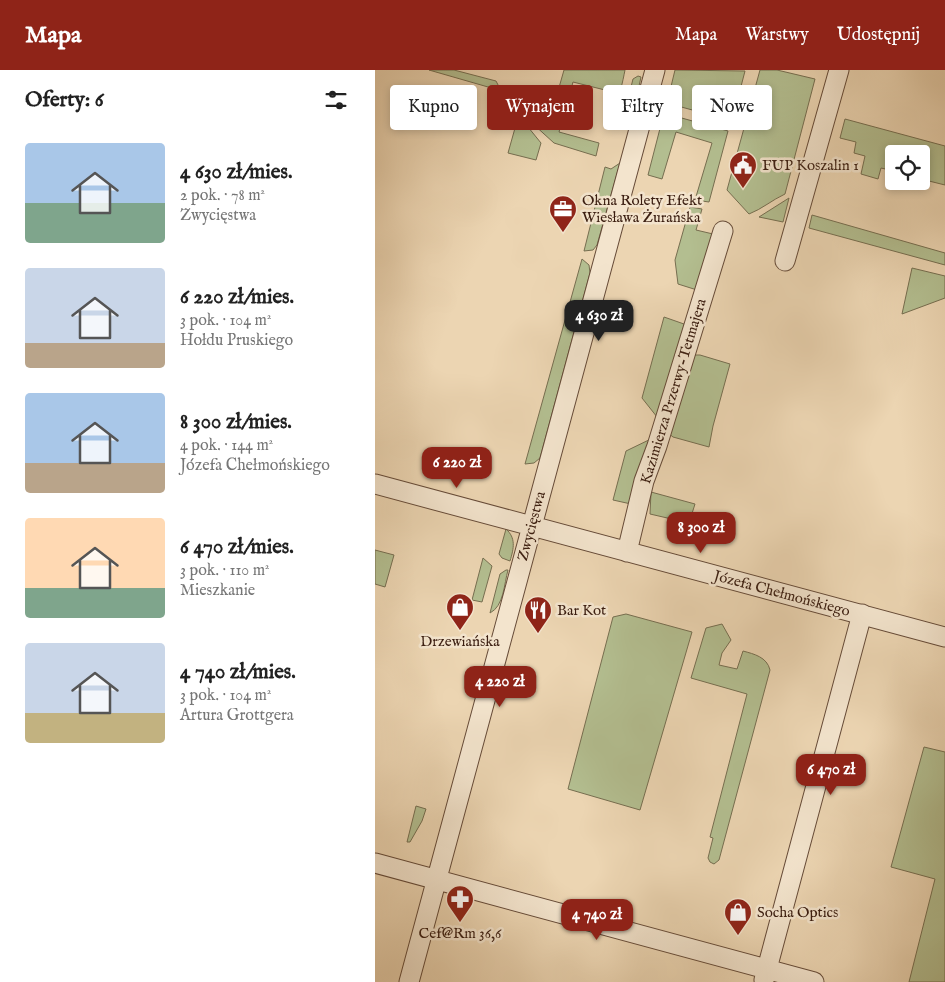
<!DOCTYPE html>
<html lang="pl">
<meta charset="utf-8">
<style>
:root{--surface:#fff;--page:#f2f2f2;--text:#222;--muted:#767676;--accent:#8f2418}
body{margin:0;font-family:"IM FELL English",serif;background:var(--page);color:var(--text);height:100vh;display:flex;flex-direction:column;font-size:19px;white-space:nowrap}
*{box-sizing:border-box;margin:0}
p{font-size:16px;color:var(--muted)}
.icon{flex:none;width:28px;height:28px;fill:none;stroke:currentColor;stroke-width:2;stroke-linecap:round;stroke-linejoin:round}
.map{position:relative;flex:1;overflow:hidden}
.details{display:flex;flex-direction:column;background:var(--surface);width:375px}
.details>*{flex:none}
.banner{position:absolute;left:15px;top:15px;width:475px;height:45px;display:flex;gap:10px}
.fabs{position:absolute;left:510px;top:75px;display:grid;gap:10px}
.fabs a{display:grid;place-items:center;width:45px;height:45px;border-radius:5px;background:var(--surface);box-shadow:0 2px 8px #0003;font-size:25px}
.price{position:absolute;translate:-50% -42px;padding:0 11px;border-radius:10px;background:var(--accent);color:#fff;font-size:16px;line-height:32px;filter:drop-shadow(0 1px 2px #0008)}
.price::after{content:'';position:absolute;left:50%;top:30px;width:15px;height:11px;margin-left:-8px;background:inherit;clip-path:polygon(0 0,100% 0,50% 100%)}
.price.selected{background:#222;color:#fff}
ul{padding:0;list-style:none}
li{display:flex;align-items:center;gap:15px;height:125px;padding:0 25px}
li span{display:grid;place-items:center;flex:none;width:140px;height:100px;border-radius:5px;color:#555}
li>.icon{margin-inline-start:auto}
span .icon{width:60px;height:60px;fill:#fffc;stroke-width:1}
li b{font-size:21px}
h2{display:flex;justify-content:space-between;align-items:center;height:60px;padding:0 25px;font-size:21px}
.chip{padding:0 18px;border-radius:5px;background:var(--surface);box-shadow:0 2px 8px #0003;font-size:18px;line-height:45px}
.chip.selected{background:var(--accent);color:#fff}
header{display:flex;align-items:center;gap:30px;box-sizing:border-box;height:70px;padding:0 25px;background:var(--accent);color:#fff}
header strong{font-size:24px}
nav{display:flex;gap:28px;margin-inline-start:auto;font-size:18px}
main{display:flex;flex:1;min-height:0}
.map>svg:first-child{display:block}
.green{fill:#b3be90;stroke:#766e50}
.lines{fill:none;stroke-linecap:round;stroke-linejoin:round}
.minor-casing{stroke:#664b38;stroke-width:21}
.minor{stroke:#f3e4cd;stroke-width:19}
.labels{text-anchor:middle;stroke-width:5;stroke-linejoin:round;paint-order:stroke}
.poi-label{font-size:15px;fill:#3a1d10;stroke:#f3e4cd;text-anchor:start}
.street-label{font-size:15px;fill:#3a1d10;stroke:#f3e4cd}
</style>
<header>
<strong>Mapa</strong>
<nav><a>Mapa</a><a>Warstwy</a><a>Udostępnij</a></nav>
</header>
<main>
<section class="details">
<h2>Oferty: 6<svg class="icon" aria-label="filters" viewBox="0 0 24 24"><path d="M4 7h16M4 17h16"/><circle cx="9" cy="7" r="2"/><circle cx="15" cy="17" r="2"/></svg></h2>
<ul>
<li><span style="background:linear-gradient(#a9c7e8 60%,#7fa58c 0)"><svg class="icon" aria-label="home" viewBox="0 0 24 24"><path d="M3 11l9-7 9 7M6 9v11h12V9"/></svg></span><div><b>4 630 zł/mies.</b><p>2 pok. · 78 m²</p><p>Zwycięstwa</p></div></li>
<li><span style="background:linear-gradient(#c9d6e8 75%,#b9a48a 0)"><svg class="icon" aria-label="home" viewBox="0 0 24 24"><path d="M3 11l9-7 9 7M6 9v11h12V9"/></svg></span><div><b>6 220 zł/mies.</b><p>3 pok. · 104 m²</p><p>Hołdu Pruskiego</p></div></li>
<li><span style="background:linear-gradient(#a9c7e8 70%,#b9a48a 0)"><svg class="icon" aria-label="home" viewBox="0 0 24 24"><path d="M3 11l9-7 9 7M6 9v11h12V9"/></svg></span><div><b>8 300 zł/mies.</b><p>4 pok. · 144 m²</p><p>Józefa Chełmońskiego</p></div></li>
<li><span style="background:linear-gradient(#ffd9b3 70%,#7fa58c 0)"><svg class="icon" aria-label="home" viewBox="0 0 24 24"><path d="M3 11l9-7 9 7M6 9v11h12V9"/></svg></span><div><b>6 470 zł/mies.</b><p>3 pok. · 110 m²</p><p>Mieszkanie</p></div></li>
<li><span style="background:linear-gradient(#c9d6e8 70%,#c2b280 0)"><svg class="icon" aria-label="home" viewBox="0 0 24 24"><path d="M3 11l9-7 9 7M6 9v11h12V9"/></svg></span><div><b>4 740 zł/mies.</b><p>3 pok. · 104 m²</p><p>Artura Grottgera</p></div></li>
</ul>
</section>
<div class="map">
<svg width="570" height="912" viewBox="0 0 570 912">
<rect width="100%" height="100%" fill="#ecd5b2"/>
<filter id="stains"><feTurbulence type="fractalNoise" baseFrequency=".004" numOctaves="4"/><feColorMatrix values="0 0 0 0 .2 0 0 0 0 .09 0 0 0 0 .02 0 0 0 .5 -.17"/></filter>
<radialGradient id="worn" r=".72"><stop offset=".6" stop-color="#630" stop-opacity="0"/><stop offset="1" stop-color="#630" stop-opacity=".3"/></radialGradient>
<!-- green -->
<path class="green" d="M54 0H79L121 11 133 34 124 35 120 32V19Z
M189 0H250C248 10 244 32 236 40 234 43 232 41 229 41L234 21 198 12 184 62 224 73 221 86 179 73 157 53 160 40 173 26 181 28Z
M300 0 370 1 357 51 292 33Z
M385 0H402L440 9 410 124C397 130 387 139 374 144L352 120Z
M263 6 266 7 257 48 252 51 250 50 246 52 242 51 254 25 258 9Z
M289 43 353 61 334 132 320 130 337 73 301 62 287 109 273 105Z
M470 49 570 76V115L546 109V84H519V101L506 98 503 109 486 104 490 86 479 83 481 72 465 68Z
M142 51 153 57 166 73 161 90 133 83Z
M245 93 222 175 218 180 209 181 230 97 236 99Z
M414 128 408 152 384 147Z
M315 137 327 139 321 160 338 164 322 220 303 214 300 190Z
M437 145 570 183V195L434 158Z
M207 189 214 195 215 203 165 388 159 393 150 394Z
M537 198 570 206V228L527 244Z
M289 247 309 254 311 262 286 352 267 328Z
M319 285H325L355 294 338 356 334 377 298 367 293 363Z
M280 367 256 434 238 430 251 381Z
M276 422 320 434 314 453 275 444Z
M131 459C141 468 139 478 135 491L127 488 124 484Z
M0 480 19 485 10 517 0 514Z
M108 488 117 496 107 532 97 530Z
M131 500H133C129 514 129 536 115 543L125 504Z
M251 544 317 562 265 740 193 719 238 547Z
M347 554 356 570 347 583 344 595 362 599 368 581C379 584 392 587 395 600L344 790 339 794 335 792 333 788 338 768 335 767 372 624 316 608 331 558Z
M549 677 570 682V912H534L560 809 516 797Z
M41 736 51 739 47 751 35 772H32Z"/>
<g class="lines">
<!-- minor casing -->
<g class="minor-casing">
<path id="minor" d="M410 191 464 0
M0 414 570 567
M252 482 269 411 282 376 348 161
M0 793 439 912
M389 910 487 544
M34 912 280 0"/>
</g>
<!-- minor -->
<use href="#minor" class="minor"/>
</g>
<!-- icons -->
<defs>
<g id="civic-pin" transform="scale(1.4375)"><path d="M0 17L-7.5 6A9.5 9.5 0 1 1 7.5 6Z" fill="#8f2418" stroke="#f3e4cd"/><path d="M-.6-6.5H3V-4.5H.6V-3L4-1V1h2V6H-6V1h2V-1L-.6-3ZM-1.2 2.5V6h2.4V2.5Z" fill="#fff"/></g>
<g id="office-pin" transform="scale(1.4375)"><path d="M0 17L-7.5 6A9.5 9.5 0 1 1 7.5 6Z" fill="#8f2418" stroke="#f3e4cd"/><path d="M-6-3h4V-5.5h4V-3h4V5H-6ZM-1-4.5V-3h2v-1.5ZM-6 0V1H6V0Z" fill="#fff"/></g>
<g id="shop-pin" transform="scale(1.4375)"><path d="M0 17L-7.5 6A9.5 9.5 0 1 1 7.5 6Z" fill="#8f2418" stroke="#f3e4cd"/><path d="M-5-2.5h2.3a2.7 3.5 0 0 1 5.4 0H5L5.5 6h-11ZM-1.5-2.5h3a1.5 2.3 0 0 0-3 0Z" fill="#fff"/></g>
<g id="restaurant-pin" transform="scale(1.4375)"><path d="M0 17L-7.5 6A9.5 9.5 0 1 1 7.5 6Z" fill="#8f2418" stroke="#f3e4cd"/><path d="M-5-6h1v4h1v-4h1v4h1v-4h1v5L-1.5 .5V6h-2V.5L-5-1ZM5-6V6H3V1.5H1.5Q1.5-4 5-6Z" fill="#fff"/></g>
<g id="pharmacy-pin" transform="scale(1.4375)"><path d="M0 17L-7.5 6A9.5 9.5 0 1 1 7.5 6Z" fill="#8f2418" stroke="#f3e4cd"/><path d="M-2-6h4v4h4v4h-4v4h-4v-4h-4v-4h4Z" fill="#fff"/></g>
</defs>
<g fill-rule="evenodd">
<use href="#civic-pin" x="368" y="95"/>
<use href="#office-pin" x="188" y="139"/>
<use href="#shop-pin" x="85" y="537"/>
<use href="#restaurant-pin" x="163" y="540"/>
<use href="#pharmacy-pin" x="85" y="829"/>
<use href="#shop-pin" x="363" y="842"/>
</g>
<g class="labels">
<!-- poi labels -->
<g class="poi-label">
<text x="387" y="100">FUP Koszalin 1</text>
<text x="207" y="135">Okna Rolety Efekt<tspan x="207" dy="17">Wiesława Żurańska</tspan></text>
<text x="182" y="545">Bar Kot</text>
<text x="85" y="576" text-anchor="middle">Drzewiańska</text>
<text x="382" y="847">Socha Optics</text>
<text x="85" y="868" text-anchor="middle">Cef@Rm 36,6</text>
</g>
<!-- street labels -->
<g class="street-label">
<text transform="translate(298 321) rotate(-73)" y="5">Kazimierza Przerwy-Tetmajera</text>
<text transform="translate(156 456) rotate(-75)" y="5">Zwycięstwa</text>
<text transform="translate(407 523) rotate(15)" y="5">Józefa Chełmońskiego</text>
</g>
</g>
<rect width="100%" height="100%" filter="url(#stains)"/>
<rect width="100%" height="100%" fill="url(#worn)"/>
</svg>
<div class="fabs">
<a><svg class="icon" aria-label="locate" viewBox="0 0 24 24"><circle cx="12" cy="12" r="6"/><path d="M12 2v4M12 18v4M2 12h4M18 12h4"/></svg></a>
</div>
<b class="price selected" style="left:224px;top:272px">4 630 zł</b>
<b class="price" style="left:82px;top:419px">6 220 zł</b>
<b class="price" style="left:326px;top:484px">8 300 zł</b>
<b class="price" style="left:125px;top:638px">4 220 zł</b>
<b class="price" style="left:456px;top:726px">6 470 zł</b>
<b class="price" style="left:222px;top:871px">4 740 zł</b>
<div class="banner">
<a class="chip">Kupno</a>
<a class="chip selected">Wynajem</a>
<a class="chip">Filtry</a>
<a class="chip">Nowe</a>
</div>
</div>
</main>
